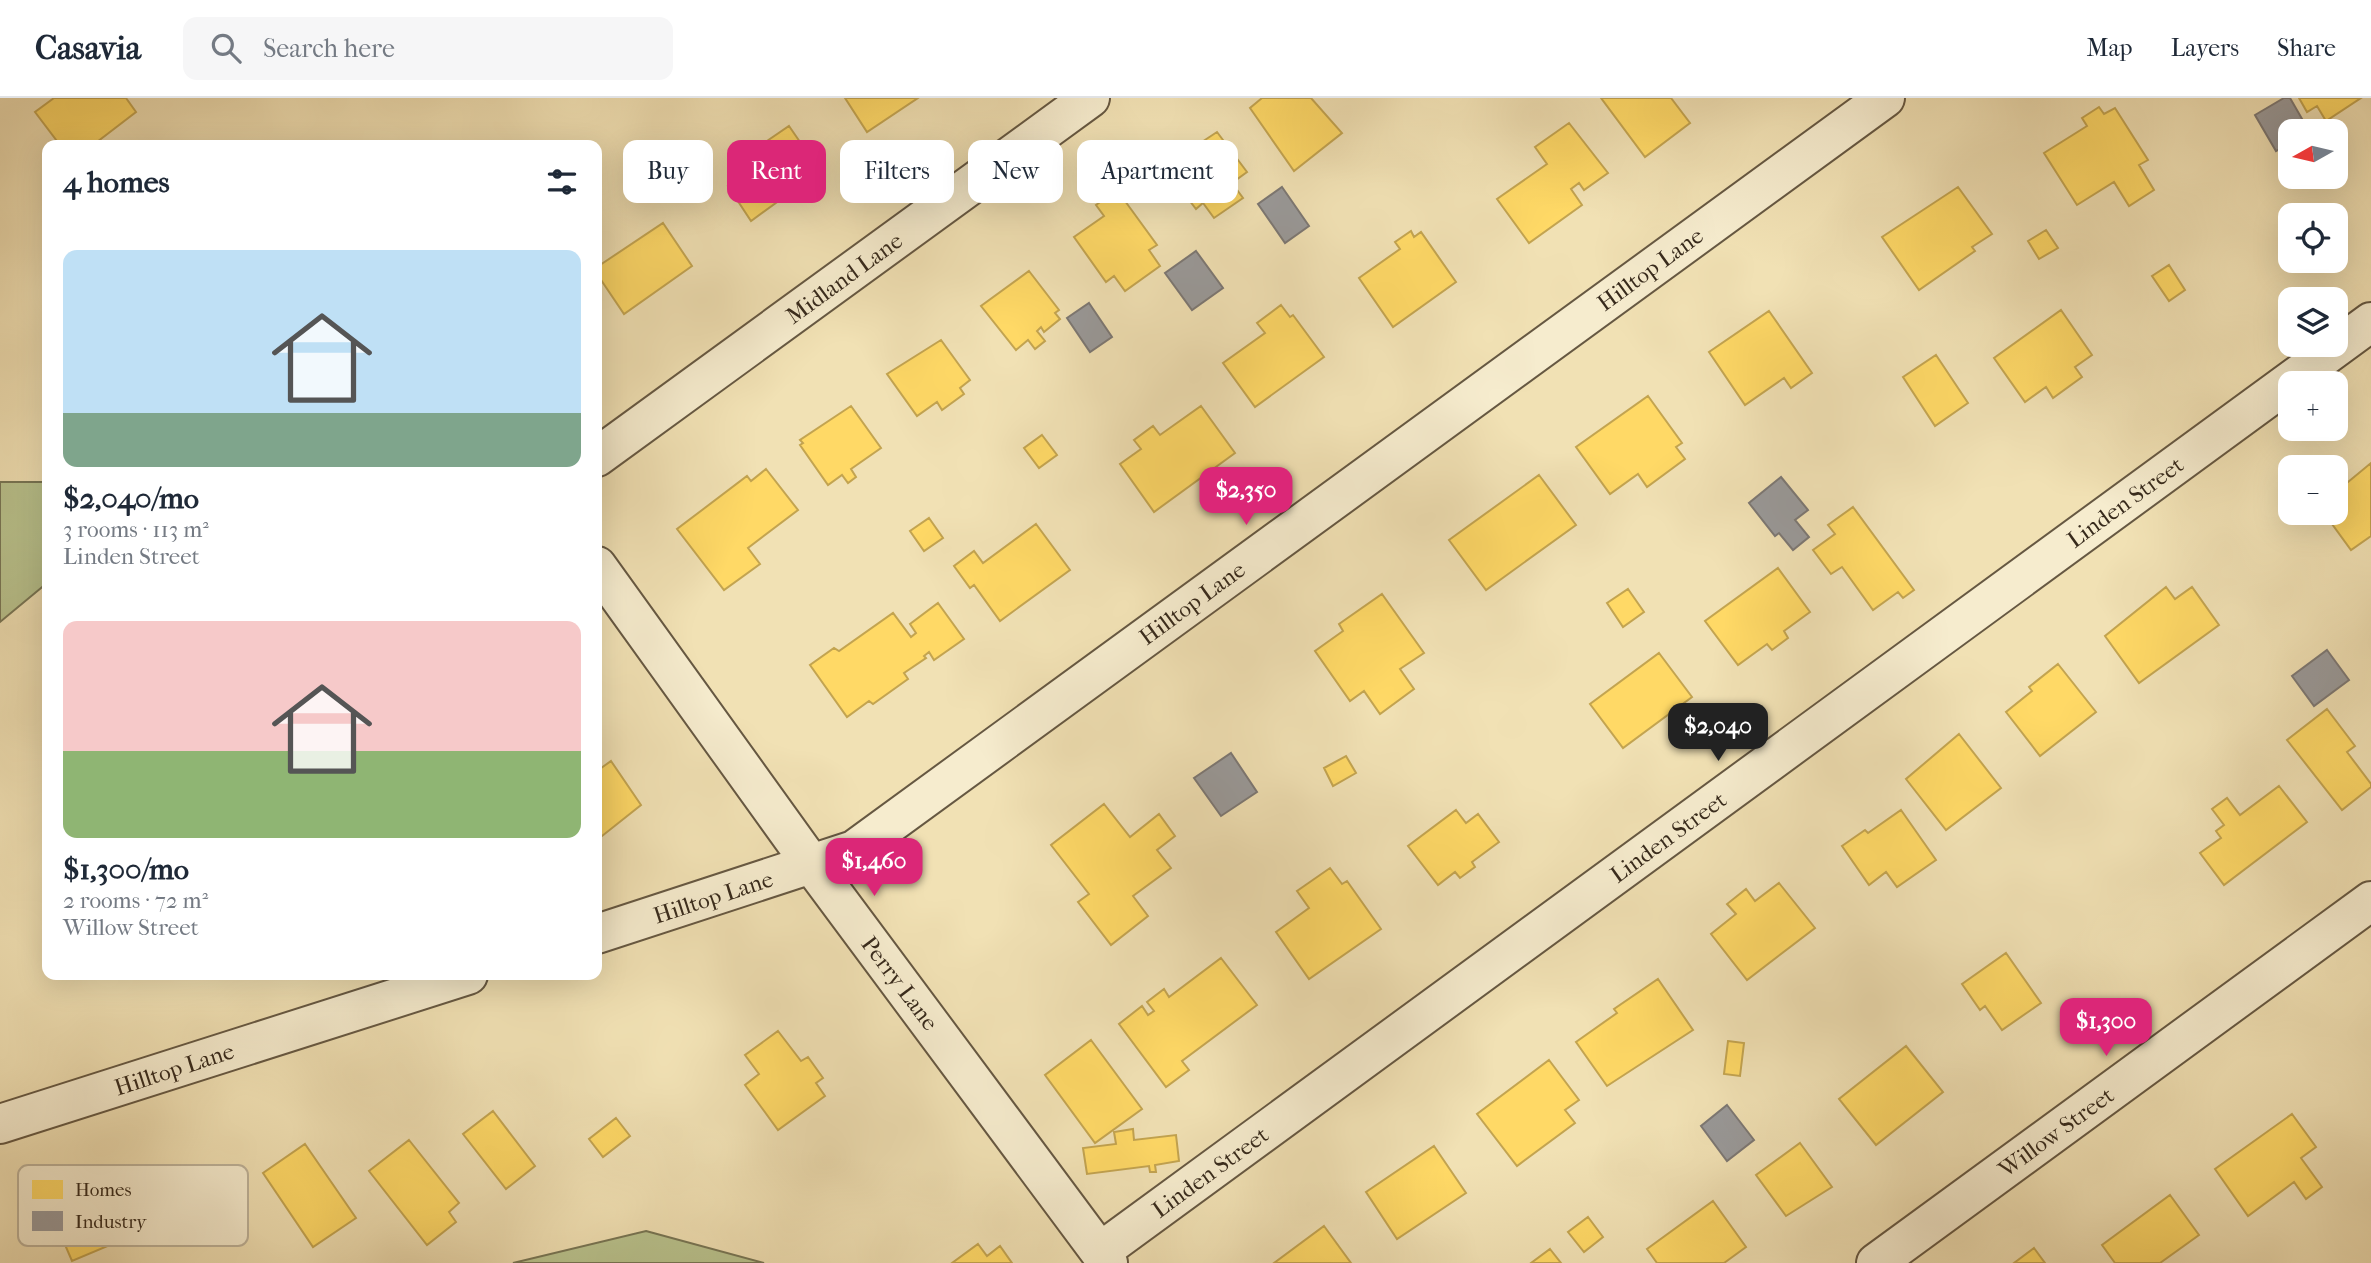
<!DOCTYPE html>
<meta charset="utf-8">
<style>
:root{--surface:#fff;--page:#f6f6f7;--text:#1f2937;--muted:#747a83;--line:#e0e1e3;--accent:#db2777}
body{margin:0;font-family:"IM FELL French Canon",serif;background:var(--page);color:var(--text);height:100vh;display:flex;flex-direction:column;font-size:26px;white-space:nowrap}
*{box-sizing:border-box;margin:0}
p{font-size:23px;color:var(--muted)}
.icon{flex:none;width:38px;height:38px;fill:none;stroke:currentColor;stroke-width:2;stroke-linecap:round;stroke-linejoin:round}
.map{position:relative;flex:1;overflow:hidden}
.details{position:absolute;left:42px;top:42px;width:560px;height:840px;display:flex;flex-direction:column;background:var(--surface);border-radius:14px;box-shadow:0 7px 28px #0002}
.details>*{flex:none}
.hud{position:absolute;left:623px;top:42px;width:665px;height:63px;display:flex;gap:14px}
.needle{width:46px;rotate:262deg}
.tools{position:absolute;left:2278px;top:21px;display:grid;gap:14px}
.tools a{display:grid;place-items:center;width:70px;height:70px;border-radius:14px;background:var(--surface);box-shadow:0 7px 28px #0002;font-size:35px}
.price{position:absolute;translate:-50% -60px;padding:0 16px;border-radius:14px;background:var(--accent);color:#fff;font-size:23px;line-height:46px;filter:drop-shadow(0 2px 4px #0008)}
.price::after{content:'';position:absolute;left:50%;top:42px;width:21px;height:16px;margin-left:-10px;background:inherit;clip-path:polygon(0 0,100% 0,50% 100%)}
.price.active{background:#222;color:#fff}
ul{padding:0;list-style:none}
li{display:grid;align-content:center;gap:14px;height:371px;padding:0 21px}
li span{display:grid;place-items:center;height:217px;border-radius:14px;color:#555}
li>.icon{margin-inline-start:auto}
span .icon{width:126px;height:126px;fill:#fffc;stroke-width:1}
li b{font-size:30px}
h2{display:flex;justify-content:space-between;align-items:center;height:84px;padding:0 21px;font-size:30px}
.tag{padding:0 24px;border-radius:14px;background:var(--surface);box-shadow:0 7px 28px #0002;font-size:24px;line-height:63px}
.tag.active{background:var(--accent);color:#fff}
header{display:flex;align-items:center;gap:42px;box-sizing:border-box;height:98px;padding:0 35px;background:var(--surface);border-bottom:2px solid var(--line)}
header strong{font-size:33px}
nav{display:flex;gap:38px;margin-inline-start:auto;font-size:24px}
.search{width:490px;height:63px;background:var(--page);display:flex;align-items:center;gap:18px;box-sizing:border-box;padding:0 24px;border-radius:14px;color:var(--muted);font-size:26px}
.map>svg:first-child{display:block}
.green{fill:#b9c38e;stroke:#787655;stroke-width:2}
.homes{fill:#ffd966;stroke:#c3a450;stroke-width:2}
.industry{fill:#999;stroke:#7c7874;stroke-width:2}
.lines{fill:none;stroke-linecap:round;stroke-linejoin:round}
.minor-casing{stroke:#665842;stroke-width:42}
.minor{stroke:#f6ecce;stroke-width:38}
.labels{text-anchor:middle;stroke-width:7;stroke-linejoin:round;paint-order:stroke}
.street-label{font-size:23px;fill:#372a1c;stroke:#f6ecce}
.key{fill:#f6ecce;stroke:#bdb299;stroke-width:2}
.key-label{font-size:19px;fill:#372a1c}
</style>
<header>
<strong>Casavia</strong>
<div class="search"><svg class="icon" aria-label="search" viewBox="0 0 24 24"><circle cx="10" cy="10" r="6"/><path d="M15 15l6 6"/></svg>Search here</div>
<nav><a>Map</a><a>Layers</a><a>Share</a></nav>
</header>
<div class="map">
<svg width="2371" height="1165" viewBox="0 0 2371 1165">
<rect width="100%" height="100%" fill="#f1e1b4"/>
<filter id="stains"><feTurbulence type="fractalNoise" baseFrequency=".00286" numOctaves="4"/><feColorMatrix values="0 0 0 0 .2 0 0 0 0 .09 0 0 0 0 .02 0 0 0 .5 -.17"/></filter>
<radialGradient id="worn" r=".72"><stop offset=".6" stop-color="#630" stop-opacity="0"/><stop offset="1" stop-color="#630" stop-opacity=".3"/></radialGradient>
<!-- green -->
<path class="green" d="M0 384H47V485L0 524Z
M646 1133 764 1165H513Z"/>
<!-- homes -->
<path class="homes" d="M54 0H126L136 14 93 47H60L35 14Z
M845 0H918L867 34Z
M1262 0H1311L1342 35 1294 73 1250 10Z
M1601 0H1671L1690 25 1645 59Z
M2299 0H2361L2326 23 2317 8 2307 14Z
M2099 9 2104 16 2115 10 2148 62 2139 67 2154 92 2129 108 2114 84 2077 107 2044 55 2087 28 2082 20Z
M1569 25 1608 75 1584 92 1579 85 1571 91 1582 107 1529 145 1497 101 1547 66 1535 49Z
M789 28 820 73 751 123 728 88 744 77 736 64Z
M1217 34 1247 74 1232 85 1243 100 1214 120 1203 105 1196 111 1164 69Z
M1958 89 1992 136 1972 149 1975 153 1919 192 1882 139Z
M1117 92 1157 147 1149 152 1160 168 1125 193 1114 178 1106 184 1074 139 1104 118 1096 107Z
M663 125 692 168 624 216 597 176V169Z
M2046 132 2058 150 2039 161 2028 143Z
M1411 133 1414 139 1421 134 1456 184 1393 229 1359 180 1400 151 1395 144Z
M2169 167 2185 192 2169 203 2152 178Z
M1029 173 1059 212 1055 215 1060 221 1044 234 1041 229 1037 233 1045 243 1035 251 1028 242 1016 252 981 208Z
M1281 207 1290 219 1293 217 1324 259 1255 309 1223 265 1265 235 1257 225Z
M2061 212 2092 257 2075 269 2082 279 2053 300 2046 289 2025 304 1994 260Z
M1769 213 1812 275 1791 290 1784 280 1745 307 1709 254Z
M941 242 970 282 960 290 964 296 942 312 937 304 917 318 887 276Z
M1936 257 1968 305 1935 328 1903 279Z
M1648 298 1682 345 1676 349 1685 361 1647 389 1638 376 1610 396 1576 349Z
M851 308 881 350 851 371 856 379 848 385 842 377 828 387 800 347 803 345 800 342Z
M1201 308 1235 355 1154 414 1120 366 1141 351 1134 342 1153 328 1160 337Z
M1042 337 1057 357 1039 370 1024 350Z
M2371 365V438L2351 452 2324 415H2336V394Z
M766 371 798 412 748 450 760 466 724 492 677 431 747 378 751 383Z
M1539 377 1576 427 1486 492 1449 442Z
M1853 409 1914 492 1903 500 1898 494 1873 512 1842 469 1831 476 1813 452 1835 436 1828 427Z
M929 420 943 440 924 453 910 433Z
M1036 426 1070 472 1000 523 974 487 970 490 954 468 974 453 983 465Z
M1778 470 1810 514 1784 533 1788 540 1772 552 1767 546 1738 567 1705 523Z
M2166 489 2175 501 2192 489 2219 527 2139 585 2105 538Z
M1628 491 1644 514 1623 529 1607 505Z
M1382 496 1424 555 1400 571 1414 591 1380 616 1364 593 1350 603 1315 553 1343 533 1339 526Z
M938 505 964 541 934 562 929 554 924 558 926 560 904 575 908 581 873 606 869 603 847 619 810 567 834 550 839 553 893 515 911 539 916 535 910 526Z
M1659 555 1692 599 1623 650 1590 606Z
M2058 566 2096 614 2040 658 2006 614 2032 593 2029 589Z
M2327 611 2355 648 2347 654 2371 686V689L2342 712 2287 642Z
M1959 636 2001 690 1946 732 1906 681Z
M1346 658 1356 675 1333 688 1324 670Z
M611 663 641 707 597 742V673Z
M2279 688 2307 724 2224 787 2200 755 2221 740 2216 733 2224 727 2212 711 2227 700 2240 717Z
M1104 706 1130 739 1159 716 1175 738 1157 752 1171 770 1133 798 1148 818 1111 847 1078 804 1089 796 1051 747Z
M1456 712 1466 725 1478 716 1499 744 1472 764 1475 769 1460 780 1455 774 1438 787 1408 748Z
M1901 712 1936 762 1897 789 1886 774 1869 787 1842 748 1865 732 1868 735Z
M1330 770 1342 786 1347 783 1381 831 1309 881 1276 834 1309 810 1297 793Z
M1779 785 1815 830 1747 882 1711 836 1736 816 1727 806 1746 791 1755 803Z
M2006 855 2041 905 2002 932 1985 908 1980 912 1962 886Z
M1221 860 1257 907 1182 963 1189 972 1166 989 1119 926 1142 908 1148 917 1154 913 1147 904 1164 891 1169 899Z
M1658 881 1693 932 1607 988 1576 944 1617 915 1614 911Z
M778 933 801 963 808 959 823 980 816 985 825 998 778 1032 745 987 759 976 745 957Z
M1091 942 1142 1011 1095 1045 1045 977Z
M1728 943 1744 945 1740 978 1724 976Z
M1906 948 1943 994 1876 1047 1839 1001Z
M1549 962 1579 1002 1565 1012 1575 1025 1517 1068 1477 1016Z
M493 1013 535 1068 506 1091 463 1036Z
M2292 1016 2316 1049 2301 1060 2322 1089 2306 1101 2294 1084 2248 1118 2215 1071Z
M616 1020 630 1038 603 1059 589 1041Z
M1133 1031 1134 1042 1176 1037 1179 1063 1155 1067 1156 1074H1150L1149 1068 1087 1076 1083 1050 1116 1046 1114 1034Z
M409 1042 459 1105 449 1114 456 1124 427 1147 369 1073Z
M1800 1045 1832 1089 1786 1118 1756 1077Z
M305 1046 356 1120 313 1149 263 1075Z
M1434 1048 1466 1095 1397 1141 1366 1094Z
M170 1073 195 1131 162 1145 155 1128 72 1163 50 1112 96 1092 100 1103Z
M2170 1097 2199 1137 2160 1165H2115L2102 1147Z
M1713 1103 1746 1149 1724 1165H1657L1647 1151Z
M1588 1119 1603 1139 1584 1154 1568 1134Z
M1324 1128 1351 1165H1274Z
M978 1146 987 1158 1000 1148 1012 1165H952Z
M2034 1150 2045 1165H2014Z
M1550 1151 1561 1165H1531Z"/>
<!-- industry -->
<path class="industry" d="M2284 0H2290L2309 33H2291V44L2276 53 2255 17Z
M1282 89 1309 128 1285 145 1258 106Z
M1196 153 1223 190 1192 212 1165 175Z
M1089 205 1112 239 1090 254 1067 220Z
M1781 379 1808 412 1795 422 1809 439 1793 452 1779 435 1775 438 1749 405Z
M2327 552 2349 582 2314 608 2292 578Z
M1231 655 1257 694 1221 718 1194 680Z
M1727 1007 1754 1042 1727 1063 1701 1028Z"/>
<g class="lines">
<!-- minor casing -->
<g class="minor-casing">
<path id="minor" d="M597 359 1090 0
M597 468 812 767 1108 1165
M597 836 854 752 1885 0
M0 1026 468 877
M1100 1154 2371 224
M1876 1165 2371 803"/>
</g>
<!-- minor -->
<use href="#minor" class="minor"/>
</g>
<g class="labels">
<!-- street labels -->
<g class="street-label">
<text transform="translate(1650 171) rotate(-36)" y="8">Hilltop Lane</text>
<text transform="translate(844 180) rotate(-36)" y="8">Midland Lane</text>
<text transform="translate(2125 404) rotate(-36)" y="8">Linden Street</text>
<text transform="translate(1192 505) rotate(-36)" y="8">Hilltop Lane</text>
<text transform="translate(1668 739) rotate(-36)" y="8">Linden Street</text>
<text transform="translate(713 799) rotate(-18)" y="8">Hilltop Lane</text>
<text transform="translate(900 885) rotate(53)" y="8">Perry Lane</text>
<text transform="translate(174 971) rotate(-18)" y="8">Hilltop Lane</text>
<text transform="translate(2056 1034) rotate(-36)" y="8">Willow Street</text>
<text transform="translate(1210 1074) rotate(-36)" y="8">Linden Street</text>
</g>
</g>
<!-- legend -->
<rect x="18" y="1067" width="230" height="81" rx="10" class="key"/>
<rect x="32" y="1082" width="31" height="19" fill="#ffd966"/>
<rect x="32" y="1113" width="31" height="20" fill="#999"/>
<g class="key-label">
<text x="75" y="1098">Homes</text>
<text x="75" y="1130">Industry</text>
</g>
<rect width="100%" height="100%" filter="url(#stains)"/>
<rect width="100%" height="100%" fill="url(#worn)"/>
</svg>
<div class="tools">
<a><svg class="needle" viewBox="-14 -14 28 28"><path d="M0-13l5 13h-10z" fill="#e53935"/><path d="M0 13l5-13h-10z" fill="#747a83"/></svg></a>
<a><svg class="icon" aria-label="locate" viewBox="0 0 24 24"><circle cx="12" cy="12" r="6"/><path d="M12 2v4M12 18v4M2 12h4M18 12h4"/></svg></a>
<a><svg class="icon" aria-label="layers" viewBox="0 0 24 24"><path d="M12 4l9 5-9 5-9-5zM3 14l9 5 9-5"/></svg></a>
<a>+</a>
<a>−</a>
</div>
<b class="price" style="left:1246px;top:429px">$2,350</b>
<b class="price active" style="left:1718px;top:665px">$2,040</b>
<b class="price" style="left:874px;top:800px">$1,460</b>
<b class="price" style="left:2106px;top:960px">$1,300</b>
<div class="hud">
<a class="tag">Buy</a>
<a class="tag active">Rent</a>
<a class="tag">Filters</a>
<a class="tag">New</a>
<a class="tag">Apartment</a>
</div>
<section class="details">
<h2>4 homes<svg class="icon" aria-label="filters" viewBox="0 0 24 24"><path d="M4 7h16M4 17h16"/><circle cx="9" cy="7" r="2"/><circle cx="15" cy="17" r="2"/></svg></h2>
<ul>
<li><span style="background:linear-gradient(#bfe0f5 75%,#7fa58c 0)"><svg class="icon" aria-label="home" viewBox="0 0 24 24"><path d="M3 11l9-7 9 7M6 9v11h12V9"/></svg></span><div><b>$2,040/mo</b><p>3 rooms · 113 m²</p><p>Linden Street</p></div></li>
<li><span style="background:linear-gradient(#f6c9c9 60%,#8fb573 0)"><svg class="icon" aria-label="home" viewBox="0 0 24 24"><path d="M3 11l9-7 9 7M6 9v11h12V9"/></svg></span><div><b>$1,300/mo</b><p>2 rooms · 72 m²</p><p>Willow Street</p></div></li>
</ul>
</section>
</div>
